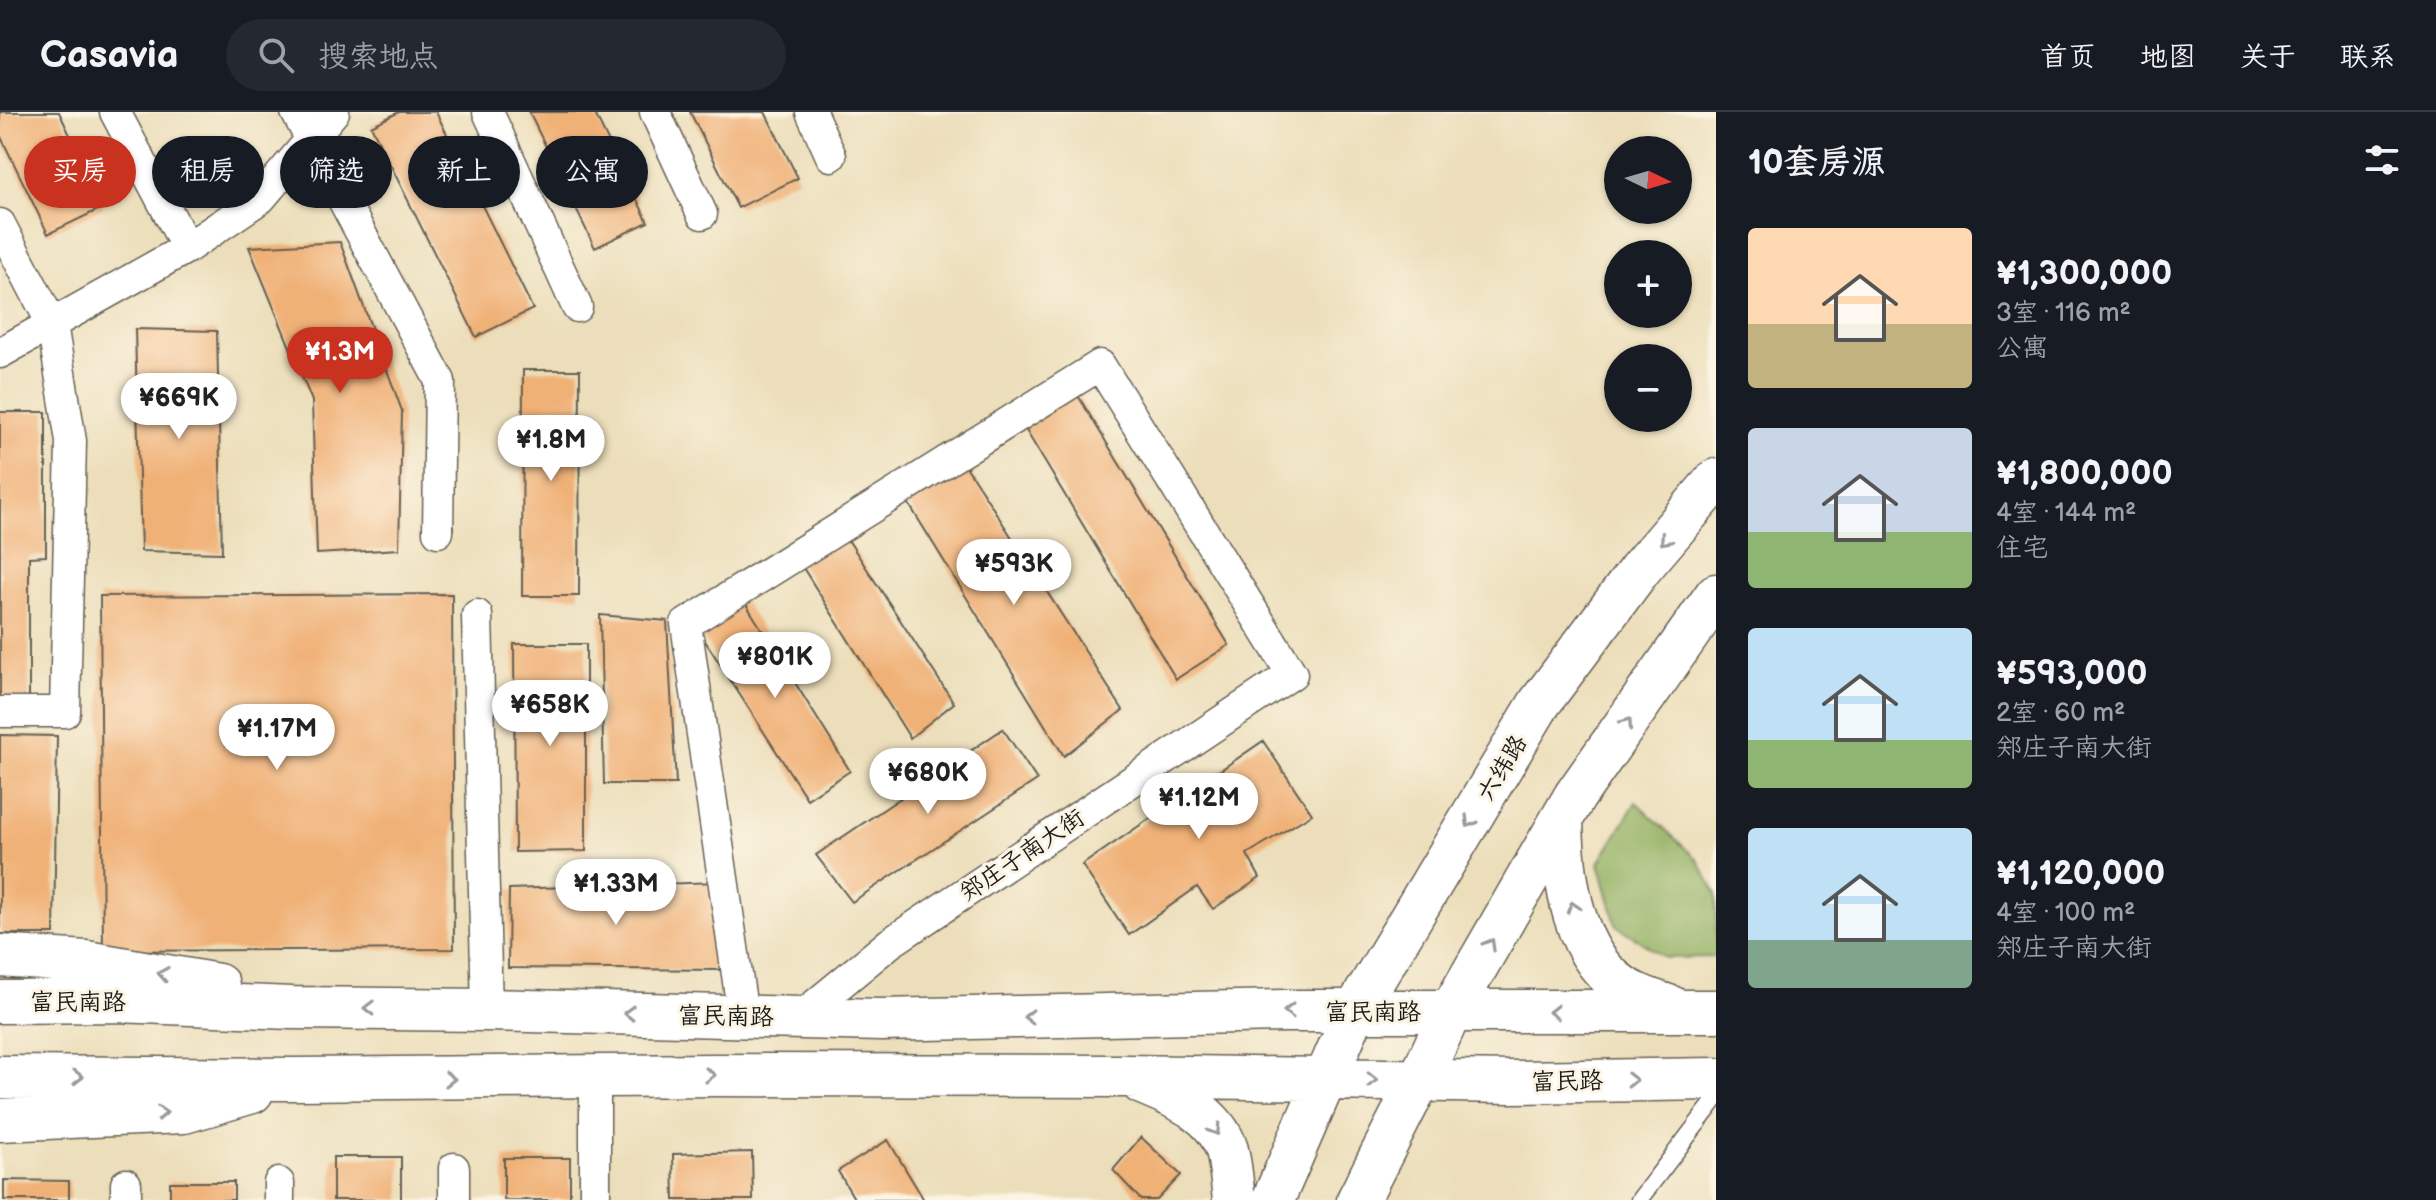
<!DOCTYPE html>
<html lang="zh">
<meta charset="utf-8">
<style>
:root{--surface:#171b24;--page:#242831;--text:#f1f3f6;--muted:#9ea1a6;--line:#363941;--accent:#c8321e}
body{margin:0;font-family:"Balsamiq Sans","LXGW WenKai TC",sans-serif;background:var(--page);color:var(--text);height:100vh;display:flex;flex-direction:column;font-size:30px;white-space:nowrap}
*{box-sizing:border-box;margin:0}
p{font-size:26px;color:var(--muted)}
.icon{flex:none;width:44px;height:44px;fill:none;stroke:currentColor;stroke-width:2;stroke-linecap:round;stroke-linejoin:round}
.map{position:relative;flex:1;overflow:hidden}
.drawer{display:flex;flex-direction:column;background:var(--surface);width:720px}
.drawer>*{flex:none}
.banner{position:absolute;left:24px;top:24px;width:760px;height:72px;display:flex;gap:16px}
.needle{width:52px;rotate:95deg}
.controls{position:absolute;left:1604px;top:24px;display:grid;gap:16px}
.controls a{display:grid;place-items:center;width:88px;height:88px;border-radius:50%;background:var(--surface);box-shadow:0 2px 6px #0004;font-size:40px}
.price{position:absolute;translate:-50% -68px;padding:0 18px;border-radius:28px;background:#fff;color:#222;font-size:26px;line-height:52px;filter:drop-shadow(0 2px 4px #0008)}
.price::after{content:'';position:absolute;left:50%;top:48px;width:24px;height:18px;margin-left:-12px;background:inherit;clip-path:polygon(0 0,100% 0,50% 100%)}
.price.active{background:var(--accent);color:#fff}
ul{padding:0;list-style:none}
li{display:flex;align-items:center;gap:24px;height:200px;padding:0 32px}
li span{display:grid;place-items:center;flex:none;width:224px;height:160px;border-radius:8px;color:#555}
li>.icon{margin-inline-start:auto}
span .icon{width:96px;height:96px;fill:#fffc;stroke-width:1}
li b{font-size:34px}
h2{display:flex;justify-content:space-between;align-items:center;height:96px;padding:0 32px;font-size:34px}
.chip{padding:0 28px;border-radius:36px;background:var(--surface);box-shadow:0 2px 6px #0004;font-size:28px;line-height:72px}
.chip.active{background:var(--accent);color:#fff}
header{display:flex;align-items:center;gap:48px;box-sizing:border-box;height:112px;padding:0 40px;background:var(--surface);border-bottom:2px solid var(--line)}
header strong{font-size:38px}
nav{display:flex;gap:44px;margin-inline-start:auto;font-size:28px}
.search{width:560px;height:72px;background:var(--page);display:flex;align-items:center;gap:20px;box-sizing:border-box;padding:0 28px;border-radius:44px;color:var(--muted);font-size:30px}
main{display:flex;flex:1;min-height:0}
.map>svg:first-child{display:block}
.forest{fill:#96b366;stroke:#596841;stroke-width:2}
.building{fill:#f0b177}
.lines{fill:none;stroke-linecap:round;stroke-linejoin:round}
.lane-casing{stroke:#656053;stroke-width:19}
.street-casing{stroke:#656053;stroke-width:33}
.secondary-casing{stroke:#656053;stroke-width:45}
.lane{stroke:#fff;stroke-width:16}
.street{stroke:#fff;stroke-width:30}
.secondary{stroke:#fff;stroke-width:42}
.oneway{stroke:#999}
.labels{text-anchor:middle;stroke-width:6;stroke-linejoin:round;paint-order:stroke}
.street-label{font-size:24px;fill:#1c1c1c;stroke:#fcf5e5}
</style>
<header>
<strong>Casavia</strong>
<div class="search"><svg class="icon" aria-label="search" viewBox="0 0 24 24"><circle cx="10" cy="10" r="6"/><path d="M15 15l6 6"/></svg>搜索地点</div>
<nav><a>首页</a><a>地图</a><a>关于</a><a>联系</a></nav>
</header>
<main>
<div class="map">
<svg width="1716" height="1088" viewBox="0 0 1716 1088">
<rect width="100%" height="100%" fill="#fcf5e5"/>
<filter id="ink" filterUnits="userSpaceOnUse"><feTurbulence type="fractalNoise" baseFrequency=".0125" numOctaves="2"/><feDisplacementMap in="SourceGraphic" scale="16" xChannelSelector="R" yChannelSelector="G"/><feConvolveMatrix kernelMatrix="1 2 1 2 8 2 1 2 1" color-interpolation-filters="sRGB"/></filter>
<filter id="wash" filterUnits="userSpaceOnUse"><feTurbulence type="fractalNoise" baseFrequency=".006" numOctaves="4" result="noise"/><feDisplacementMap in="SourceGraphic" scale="32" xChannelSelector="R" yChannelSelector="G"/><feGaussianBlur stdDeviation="1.8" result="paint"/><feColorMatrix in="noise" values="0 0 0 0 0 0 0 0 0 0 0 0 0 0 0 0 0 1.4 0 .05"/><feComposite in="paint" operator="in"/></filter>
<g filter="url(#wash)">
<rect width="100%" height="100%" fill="#ecdeba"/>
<!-- forest -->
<path class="forest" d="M1636 690 1698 748 1716 782V845L1665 846 1616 813 1599 751Z"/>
<g id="blocks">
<!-- building -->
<path class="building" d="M0 0H59L104 95 48 122 0 23Z
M399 0H436L533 197 476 225 371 14Z
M529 0H594L648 110 595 136Z
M690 0H765L798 66 738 96Z
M340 130 402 299 399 437 317 442 312 289 249 135Z
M135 217 217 219 222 441 141 439Z
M523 258H580L579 484H522Z
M1074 277 1229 533 1176 567 1019 307Z
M0 300H46V444L29 445V588H0Z
M960 345 1123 598 1064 644 904 384Z
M843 420 954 591 910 626 800 451Z
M452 482 454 837 103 839 100 484Z
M744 489 850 659 807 687 700 521Z
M600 503 667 509 676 672H604Z
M514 532H586V739L515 740Z
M1003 617 1037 668 852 790 816 743Z
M0 623 57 624 54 822H0Z
M1263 629 1312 702 1247 742 1260 766 1213 797 1197 775 1129 823 1082 753Z
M719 770 722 858 508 856 509 777Z
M1141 1025 1181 1063 1157 1088H1141L1113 1058Z
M888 1028 924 1088H855L838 1059Z
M752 1040 753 1088H674L673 1042Z
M333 1045H401V1088H333Z
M504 1046H570V1088H504Z
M4 1068 69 1069V1088H4Z
M170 1070H234V1088H170Z"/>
</g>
</g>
<g filter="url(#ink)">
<use href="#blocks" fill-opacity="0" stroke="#656053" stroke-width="2"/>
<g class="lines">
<!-- lane casing -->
<g class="lane-casing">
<path id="lane" d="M1639 1088 1716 987"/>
</g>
<!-- street casing -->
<g class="street-casing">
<path id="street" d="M115 0 187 136
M296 0 440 269 438 420
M488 0 577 195
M655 0 702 102
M811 0 831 44
M0 112 52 212 71 329 65 600H0
M0 241 187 136 261 86 334 0
M477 503 487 898
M743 904 686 512 1100 253 1292 562 890 831 799 906
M454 1056V1088
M126 1088V1072
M279 1088V1071
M595 1088V965"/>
</g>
<!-- secondary casing -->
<g class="secondary-casing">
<path id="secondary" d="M1562 707C1563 766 1572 848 1630 879 1643 886 1657 890 1671 895
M0 844 86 850 218 873
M0 890 117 889 292 896 487 898 881 908 1284 899H1716
M0 965 297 967 714 963 1126 964 1512 970 1716 967
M1142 971C1176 985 1215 1000 1227 1038 1231 1054 1232 1072 1234 1088
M0 1008 184 1000 252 980
M1273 1088 1354 901 1539 592 1640 457 1716 368
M1358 1088 1419 969 1451 899 1575 684 1716 483"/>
</g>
<!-- lane -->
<use href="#lane" class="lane"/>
<!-- street -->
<use href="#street" class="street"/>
<!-- secondary -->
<use href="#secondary" class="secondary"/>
</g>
<!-- one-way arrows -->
<defs><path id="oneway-chevron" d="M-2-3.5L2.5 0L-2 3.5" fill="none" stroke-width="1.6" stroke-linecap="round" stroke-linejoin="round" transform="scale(2)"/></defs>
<g class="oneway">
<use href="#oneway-chevron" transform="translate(1665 428) rotate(131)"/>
<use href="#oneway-chevron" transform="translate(1627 611) rotate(-55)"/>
<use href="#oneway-chevron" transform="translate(1470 710) rotate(121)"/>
<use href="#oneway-chevron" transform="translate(1573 795) rotate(-107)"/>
<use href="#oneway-chevron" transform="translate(1490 832) rotate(-60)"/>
<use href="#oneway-chevron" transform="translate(163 862) rotate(-171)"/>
<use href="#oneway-chevron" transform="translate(369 896) rotate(-179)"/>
<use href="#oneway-chevron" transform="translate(1289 899) rotate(-180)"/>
<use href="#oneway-chevron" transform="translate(1554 900) rotate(-180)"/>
<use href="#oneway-chevron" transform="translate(629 901) rotate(-179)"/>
<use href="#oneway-chevron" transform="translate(1029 905) rotate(179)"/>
<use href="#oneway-chevron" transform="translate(710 963)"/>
<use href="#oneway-chevron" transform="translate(78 965)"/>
<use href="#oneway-chevron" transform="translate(450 967)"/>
<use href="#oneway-chevron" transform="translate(1372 968) rotate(1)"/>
<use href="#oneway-chevron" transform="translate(1632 968) rotate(-1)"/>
<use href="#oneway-chevron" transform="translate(162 1001) rotate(-3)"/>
<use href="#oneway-chevron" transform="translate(1215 1018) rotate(58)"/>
</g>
</g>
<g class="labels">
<!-- street labels -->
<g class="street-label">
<text transform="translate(1502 656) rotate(-59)" y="8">六纬路</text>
<text transform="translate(1022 743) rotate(-34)" y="8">郑庄子南大街</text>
<text x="78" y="898">富民南路</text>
<text x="1373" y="908">富民南路</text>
<text transform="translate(726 904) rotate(1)" y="8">富民南路</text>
<text transform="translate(1567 969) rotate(-1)" y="8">富民路</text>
</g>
</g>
</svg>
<div class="controls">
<a><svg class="needle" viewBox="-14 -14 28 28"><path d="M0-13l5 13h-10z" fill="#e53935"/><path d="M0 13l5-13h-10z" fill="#9ea1a6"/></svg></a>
<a>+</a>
<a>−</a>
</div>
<b class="price active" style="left:340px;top:283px">¥1.3M</b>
<b class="price" style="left:179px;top:329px">¥669K</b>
<b class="price" style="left:551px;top:371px">¥1.8M</b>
<b class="price" style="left:1014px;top:495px">¥593K</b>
<b class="price" style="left:775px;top:588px">¥801K</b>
<b class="price" style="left:550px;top:636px">¥658K</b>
<b class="price" style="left:277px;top:660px">¥1.17M</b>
<b class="price" style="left:928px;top:704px">¥680K</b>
<b class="price" style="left:1199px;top:729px">¥1.12M</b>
<b class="price" style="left:616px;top:815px">¥1.33M</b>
<div class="banner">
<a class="chip active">买房</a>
<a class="chip">租房</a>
<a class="chip">筛选</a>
<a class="chip">新上</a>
<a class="chip">公寓</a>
</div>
</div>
<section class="drawer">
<h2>10套房源<svg class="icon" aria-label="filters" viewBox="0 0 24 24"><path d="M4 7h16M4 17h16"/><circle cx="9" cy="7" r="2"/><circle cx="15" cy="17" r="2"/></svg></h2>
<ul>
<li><span style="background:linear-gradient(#ffd9b3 60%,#c2b280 0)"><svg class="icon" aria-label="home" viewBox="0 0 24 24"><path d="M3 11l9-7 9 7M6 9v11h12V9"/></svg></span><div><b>¥1,300,000</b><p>3室 · 116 m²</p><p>公寓</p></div></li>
<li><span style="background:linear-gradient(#c9d6e8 65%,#8fb573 0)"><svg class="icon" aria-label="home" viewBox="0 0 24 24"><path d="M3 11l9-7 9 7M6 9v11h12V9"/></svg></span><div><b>¥1,800,000</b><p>4室 · 144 m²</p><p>住宅</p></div></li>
<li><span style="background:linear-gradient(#bfe0f5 70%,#8fb573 0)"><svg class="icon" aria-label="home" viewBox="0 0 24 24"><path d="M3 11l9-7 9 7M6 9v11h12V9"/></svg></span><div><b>¥593,000</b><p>2室 · 60 m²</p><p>郑庄子南大街</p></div></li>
<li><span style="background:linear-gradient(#bfe0f5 70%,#7fa58c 0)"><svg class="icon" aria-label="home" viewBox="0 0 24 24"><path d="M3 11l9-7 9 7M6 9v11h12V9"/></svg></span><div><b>¥1,120,000</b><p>4室 · 100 m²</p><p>郑庄子南大街</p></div></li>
</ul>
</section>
</main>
